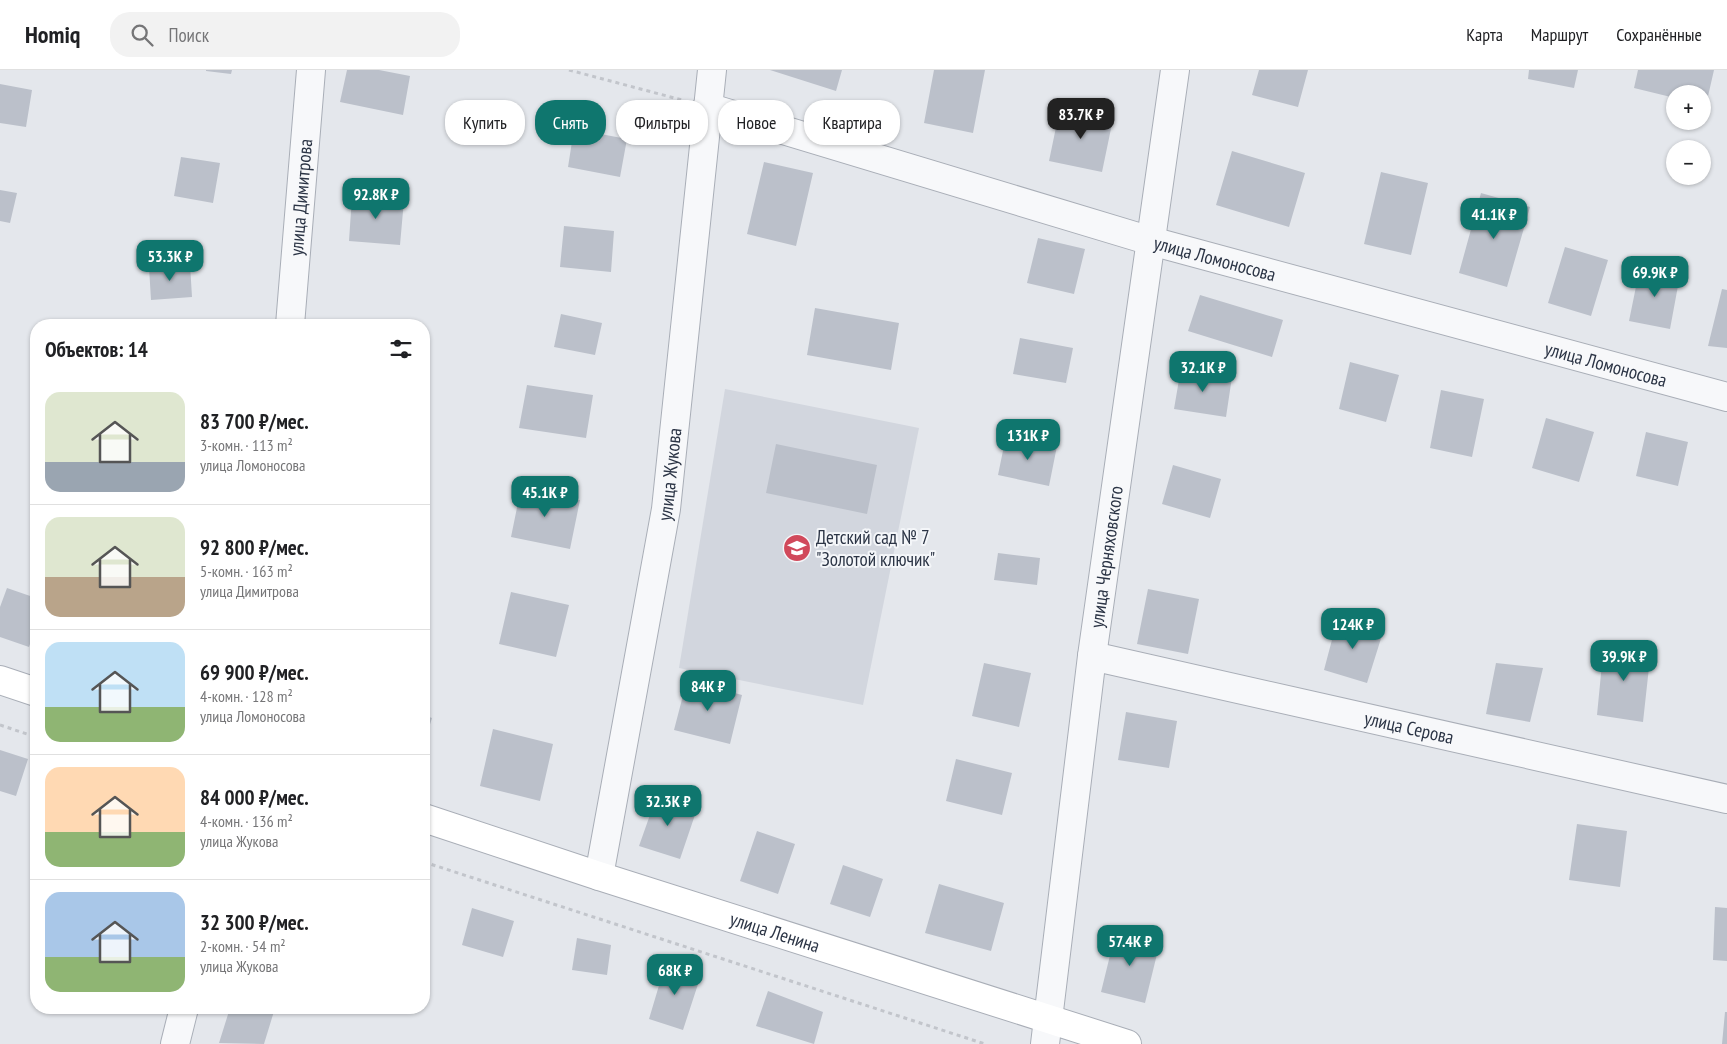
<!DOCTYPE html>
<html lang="ru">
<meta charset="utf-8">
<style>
:root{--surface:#fff;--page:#f2f2f2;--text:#202124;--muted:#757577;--line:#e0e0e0;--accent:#0f766e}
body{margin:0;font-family:"PT Sans Narrow",sans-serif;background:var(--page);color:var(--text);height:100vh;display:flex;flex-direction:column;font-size:19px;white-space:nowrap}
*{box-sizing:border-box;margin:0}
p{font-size:16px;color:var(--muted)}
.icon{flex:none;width:28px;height:28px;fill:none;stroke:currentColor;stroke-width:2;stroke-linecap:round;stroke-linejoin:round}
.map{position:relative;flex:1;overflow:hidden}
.panel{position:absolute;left:30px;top:249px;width:400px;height:695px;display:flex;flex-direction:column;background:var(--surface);border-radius:20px;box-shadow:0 1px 4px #0004}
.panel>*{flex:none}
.hud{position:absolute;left:445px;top:30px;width:475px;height:45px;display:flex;gap:10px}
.tools{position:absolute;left:1666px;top:15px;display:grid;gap:10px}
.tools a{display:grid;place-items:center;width:45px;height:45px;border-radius:50%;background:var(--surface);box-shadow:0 1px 4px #0004;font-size:25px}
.price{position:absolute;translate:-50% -42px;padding:0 11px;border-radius:10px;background:var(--accent);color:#fff;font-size:16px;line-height:32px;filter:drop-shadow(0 1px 2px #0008)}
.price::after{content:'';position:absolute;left:50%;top:30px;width:15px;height:11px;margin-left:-8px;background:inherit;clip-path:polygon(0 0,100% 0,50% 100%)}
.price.current{background:#222;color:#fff}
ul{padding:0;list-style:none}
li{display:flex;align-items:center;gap:15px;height:125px;padding:0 15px}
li+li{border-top:1px solid var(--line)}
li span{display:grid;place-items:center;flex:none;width:140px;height:100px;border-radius:15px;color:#555}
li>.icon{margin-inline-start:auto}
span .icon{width:60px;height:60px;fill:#fffc;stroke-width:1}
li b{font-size:21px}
h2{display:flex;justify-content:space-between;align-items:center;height:60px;padding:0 15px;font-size:21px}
.chip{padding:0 18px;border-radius:20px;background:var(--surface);box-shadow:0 1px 4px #0004;font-size:18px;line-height:45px}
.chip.current{background:var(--accent);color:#fff}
header{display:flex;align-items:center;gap:30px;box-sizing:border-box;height:70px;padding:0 25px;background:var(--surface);border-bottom:1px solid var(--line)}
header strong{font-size:24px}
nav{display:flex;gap:28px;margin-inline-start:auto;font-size:18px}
.search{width:350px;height:45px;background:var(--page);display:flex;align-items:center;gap:12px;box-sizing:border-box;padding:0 18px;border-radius:20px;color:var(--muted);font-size:19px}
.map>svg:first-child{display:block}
.built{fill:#d2d6de}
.building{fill:#bbc0ca}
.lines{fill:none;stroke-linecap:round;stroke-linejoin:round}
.street-casing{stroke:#a9aeb7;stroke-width:30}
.secondary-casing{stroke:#a9aeb7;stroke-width:30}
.path{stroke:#c2c5cb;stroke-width:3;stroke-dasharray:4 4;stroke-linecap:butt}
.street{stroke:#f7f8fa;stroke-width:28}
.secondary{stroke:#fff;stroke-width:28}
.labels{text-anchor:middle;stroke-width:4;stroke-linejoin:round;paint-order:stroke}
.street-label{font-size:19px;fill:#2b3445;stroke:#f4f6f9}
.poi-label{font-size:19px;fill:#2b3445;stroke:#f4f6f9;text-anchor:start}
</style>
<header>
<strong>Homiq</strong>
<div class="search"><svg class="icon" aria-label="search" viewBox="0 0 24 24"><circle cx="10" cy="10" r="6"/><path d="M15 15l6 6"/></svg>Поиск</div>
<nav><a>Карта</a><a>Маршрут</a><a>Сохранённые</a></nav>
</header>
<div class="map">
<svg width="1727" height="974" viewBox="0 0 1727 974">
<rect width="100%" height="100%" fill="#e4e7ec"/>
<!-- built -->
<path class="built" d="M725 319 919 358 863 635 679 598Z"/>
<!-- building -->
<path class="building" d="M206 0H232L231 4 206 1Z
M347 0H379L410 6 403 45 340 32Z
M770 0H842L836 21Z
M934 0H985L973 63 924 53Z
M1259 0H1308L1298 37 1252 25Z
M1529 0H1578L1574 18 1528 9Z
M1638 0H1714L1706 35 1702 34V24H1675V28L1634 18Z
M0 14 32 20 26 57 0 53Z
M1060 38 1113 49 1102 102 1049 91Z
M574 59 627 69 620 107 568 97Z
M1232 81 1305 103 1289 157 1216 135Z
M181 87 220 93 213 133 174 126Z
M764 92 813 103 796 176 747 164Z
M1381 102 1428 113 1411 185 1364 174Z
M0 120 17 123 10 153 0 151Z
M1481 123 1530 137 1507 217 1459 203Z
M352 126 404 130 400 175 349 171Z
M564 156 614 161 611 202 560 197Z
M1038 168 1085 179 1074 224 1027 213Z
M1565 177 1608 190 1591 246 1548 233Z
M190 194 192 227 151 230 149 197Z
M1640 197 1680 205 1670 259 1629 251Z
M1722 219 1727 220V278L1708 276Z
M1200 225 1283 250 1272 287 1188 261Z
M815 238 899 253 891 300 807 285Z
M561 244 602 253 595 285 554 277Z
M331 250 357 254V255H331Z
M1020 268 1073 278 1066 313 1013 304Z
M1350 292 1399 305 1386 352 1339 339Z
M1181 298 1232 307 1226 347 1174 339Z
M527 315 593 325 586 368 519 358Z
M1441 320 1484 329 1472 387 1430 378Z
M1546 348 1594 362 1579 412 1532 398Z
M1646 362 1688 372 1678 416 1636 406Z
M1006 366 1057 376 1049 416 998 405Z
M776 374 877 395 867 444 766 423Z
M1173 395 1221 409 1210 448 1162 434Z
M521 418 580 430 570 479 511 467Z
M998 483 1040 488 1037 515 994 510Z
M7 518 36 528V556L29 577 0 567V537Z
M1148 519 1199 529 1188 584 1137 574Z
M511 522 569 535 556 587 499 574Z
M1338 547 1384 559 1367 613 1324 600Z
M1604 573 1651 579 1643 652 1597 645Z
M984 593 1031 603 1019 657 972 646Z
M1496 593 1543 598 1530 652 1486 644Z
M687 610 742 625 730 674 674 660Z
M1126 642 1177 651 1169 698 1118 690Z
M424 645 432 648 424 674Z
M493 659 553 674 540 731 480 716Z
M0 680 28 689 16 726 0 721Z
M956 689 1012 703 1002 745 946 731Z
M657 725 697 739 680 789 639 776Z
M1577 754 1627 761 1620 817 1569 810Z
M757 761 795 774 778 824 740 811Z
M843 795 883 809 870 847 830 834Z
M939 814 1004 833 991 881 925 863Z
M1715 837 1727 838V891L1713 890Z
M472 838 514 851 503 887 462 875Z
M1116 861 1160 872 1145 933 1101 922Z
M577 868 611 875 607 905 572 900Z
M666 892 701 905 683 960 649 949Z
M768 921 823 942 814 974 756 956Z
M230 938H275L264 974 219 973Z
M1725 942H1727V974H1722Z"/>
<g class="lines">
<!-- street casing -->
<g class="street-casing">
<g id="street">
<path id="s1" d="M707 37 1151 171 1727 327"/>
<path id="s2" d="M290 255 311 0"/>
<path id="s3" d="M1092 586 1727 729"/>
<path id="s4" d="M599 806 666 439 712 0"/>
<path d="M175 974 184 938"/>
<path id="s5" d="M1045 974 1092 586 1175 0"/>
</g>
</g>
<!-- secondary casing -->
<g class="secondary-casing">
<g id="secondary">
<path d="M0 610 36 622"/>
<path id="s6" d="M424 748 599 806 1127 974"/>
</g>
</g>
<!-- path -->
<path class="path" d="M569 0 682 30
M0 655 36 667
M424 792 985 974"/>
<!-- street -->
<use href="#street" class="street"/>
<!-- secondary -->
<use href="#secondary" class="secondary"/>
</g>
<!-- icons -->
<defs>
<g id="school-disc" transform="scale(1.4375)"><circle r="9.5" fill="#d1495b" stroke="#f4f6f9"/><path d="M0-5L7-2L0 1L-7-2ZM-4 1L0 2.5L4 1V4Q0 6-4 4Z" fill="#fff"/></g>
</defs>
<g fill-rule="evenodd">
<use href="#school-disc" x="797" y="478"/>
</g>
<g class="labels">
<!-- street labels -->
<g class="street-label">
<text dy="7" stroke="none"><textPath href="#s2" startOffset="128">улица Димитрова</textPath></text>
<text dy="7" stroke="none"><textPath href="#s1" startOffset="530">улица Ломоносова</textPath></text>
<text dy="7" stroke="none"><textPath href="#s1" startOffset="935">улица Ломоносова</textPath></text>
<text dy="7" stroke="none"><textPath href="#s4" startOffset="408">улица Жукова</textPath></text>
<text dy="7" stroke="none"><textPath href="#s5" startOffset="491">улица Черняховского</textPath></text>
<text dy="7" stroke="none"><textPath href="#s3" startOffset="325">улица Серова</textPath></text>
<text dy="7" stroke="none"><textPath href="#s6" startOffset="369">улица Ленина</textPath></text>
</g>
<!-- poi labels -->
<g class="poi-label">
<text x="816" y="474">Детский сад № 7<tspan x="816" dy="22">"Золотой ключик"</tspan></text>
</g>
</g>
</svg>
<div class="tools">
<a>+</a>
<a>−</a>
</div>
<b class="price current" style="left:1081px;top:70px">83.7K ₽</b>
<b class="price" style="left:376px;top:150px">92.8K ₽</b>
<b class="price" style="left:1494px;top:170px">41.1K ₽</b>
<b class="price" style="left:170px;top:212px">53.3K ₽</b>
<b class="price" style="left:1655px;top:228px">69.9K ₽</b>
<b class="price" style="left:1203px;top:323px">32.1K ₽</b>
<b class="price" style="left:1028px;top:391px">131K ₽</b>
<b class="price" style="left:545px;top:448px">45.1K ₽</b>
<b class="price" style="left:1353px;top:580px">124K ₽</b>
<b class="price" style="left:1624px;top:612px">39.9K ₽</b>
<b class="price" style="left:708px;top:642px">84K ₽</b>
<b class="price" style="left:668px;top:757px">32.3K ₽</b>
<b class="price" style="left:1130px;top:897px">57.4K ₽</b>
<b class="price" style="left:675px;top:926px">68K ₽</b>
<div class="hud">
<a class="chip">Купить</a>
<a class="chip current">Снять</a>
<a class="chip">Фильтры</a>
<a class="chip">Новое</a>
<a class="chip">Квартира</a>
</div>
<section class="panel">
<h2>Объектов: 14<svg class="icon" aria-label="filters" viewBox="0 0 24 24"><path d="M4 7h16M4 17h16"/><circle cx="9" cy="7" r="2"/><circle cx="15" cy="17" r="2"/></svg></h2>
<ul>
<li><span style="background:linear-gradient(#dfe7d0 70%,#9aa5b1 0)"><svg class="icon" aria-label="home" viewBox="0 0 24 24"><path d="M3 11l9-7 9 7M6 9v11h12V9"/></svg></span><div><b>83 700 ₽/мес.</b><p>3-комн. · 113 m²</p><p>улица Ломоносова</p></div></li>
<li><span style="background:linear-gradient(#dfe7d0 60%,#b9a48a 0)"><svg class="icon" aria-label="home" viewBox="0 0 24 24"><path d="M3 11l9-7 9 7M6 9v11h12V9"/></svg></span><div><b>92 800 ₽/мес.</b><p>5-комн. · 163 m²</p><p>улица Димитрова</p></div></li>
<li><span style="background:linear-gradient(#bfe0f5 65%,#8fb573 0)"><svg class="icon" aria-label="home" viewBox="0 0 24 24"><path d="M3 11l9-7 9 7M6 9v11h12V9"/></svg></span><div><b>69 900 ₽/мес.</b><p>4-комн. · 128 m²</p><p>улица Ломоносова</p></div></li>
<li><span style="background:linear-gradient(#ffd9b3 65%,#8fb573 0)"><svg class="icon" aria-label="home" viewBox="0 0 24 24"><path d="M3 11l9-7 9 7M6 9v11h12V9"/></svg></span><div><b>84 000 ₽/мес.</b><p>4-комн. · 136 m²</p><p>улица Жукова</p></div></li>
<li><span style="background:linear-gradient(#a9c7e8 65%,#8fb573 0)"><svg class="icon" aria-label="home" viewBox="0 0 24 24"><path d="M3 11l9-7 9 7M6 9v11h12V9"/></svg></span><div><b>32 300 ₽/мес.</b><p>2-комн. · 54 m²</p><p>улица Жукова</p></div></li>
</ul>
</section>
</div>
